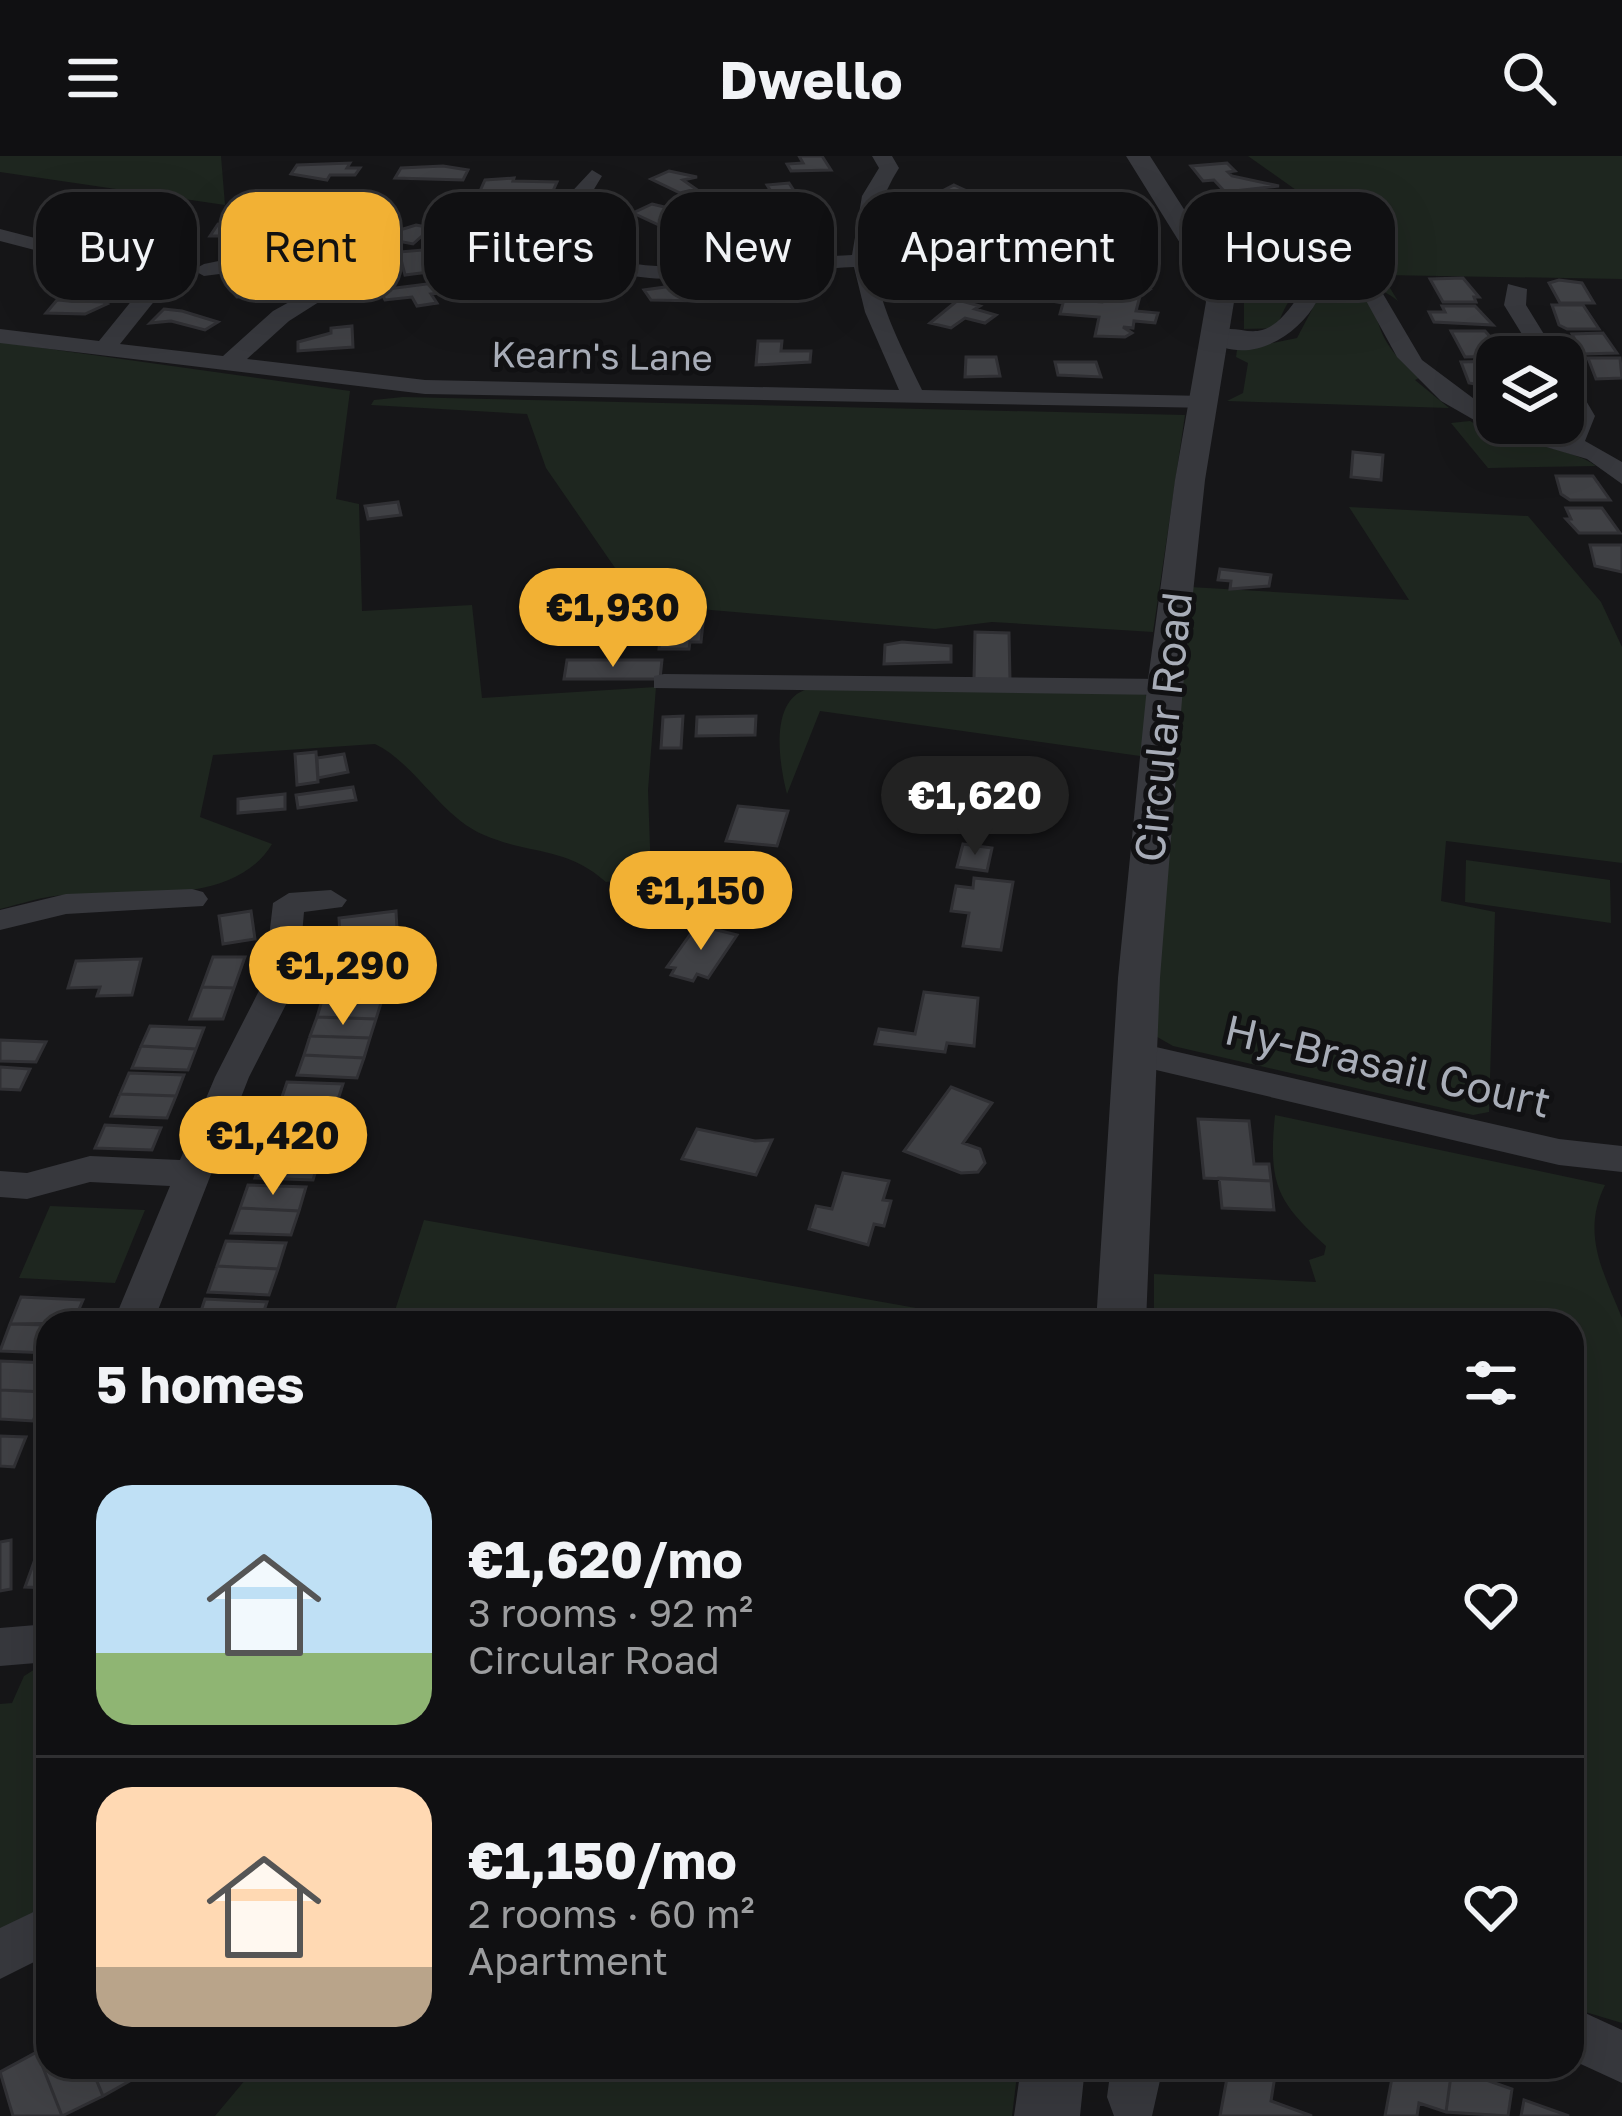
<!DOCTYPE html>
<meta charset="utf-8">
<style>
:root{--surface:#101012;--page:#1e1e20;--text:#f1f3f6;--muted:#9c9d9f;--line:#303032;--accent:#f2b134}
body{margin:0;font-family:"Golos Text",sans-serif;background:var(--page);color:var(--text);height:100vh;display:flex;flex-direction:column;font-size:45px;white-space:nowrap}
*{box-sizing:border-box;margin:0}
p{font-size:39px;color:var(--muted)}
.icon{flex:none;width:66px;height:66px;fill:none;stroke:currentColor;stroke-width:2;stroke-linecap:round;stroke-linejoin:round}
.map{position:relative;flex:1;overflow:hidden}
.drawer{position:absolute;left:36px;top:1155px;width:1548px;height:768px;display:flex;flex-direction:column;background:var(--surface);border-radius:36px;box-shadow:0 12px 48px #0002,0 0 0 3px var(--line)}
.drawer>*{flex:none}
.guide{position:absolute;left:36px;top:36px;width:1551px;height:108px;display:flex;gap:24px}
.buttons{position:absolute;left:1476px;top:180px;display:grid;gap:24px}
.buttons a{display:grid;place-items:center;width:108px;height:108px;border-radius:24px;background:var(--surface);box-shadow:0 12px 48px #0002,0 0 0 3px var(--line);font-size:60px}
.price{position:absolute;translate:-50% -102px;padding:0 27px;border-radius:42px;background:var(--accent);color:#111;font-size:39px;line-height:78px;filter:drop-shadow(0 3px 6px #0008)}
.price::after{content:'';position:absolute;left:50%;top:72px;width:36px;height:27px;margin-left:-18px;background:inherit;clip-path:polygon(0 0,100% 0,50% 100%)}
.price.on{background:#222;color:#fff}
ul{padding:0;list-style:none}
li{display:flex;align-items:center;gap:36px;height:300px;padding:0 60px}
li+li{border-top:3px solid var(--line)}
li span{display:grid;place-items:center;flex:none;width:336px;height:240px;border-radius:36px;color:#555}
li>.icon{margin-inline-start:auto}
span .icon{width:144px;height:144px;fill:#fffc;stroke-width:1}
li b{font-size:51px}
h2{display:flex;justify-content:space-between;align-items:center;height:144px;padding:0 60px;font-size:51px}
.chip{padding:0 42px;border-radius:36px;background:var(--surface);box-shadow:0 12px 48px #0002,0 0 0 3px var(--line);font-size:42px;line-height:108px}
.chip.on{background:var(--accent);color:#111}
header{display:flex;justify-content:space-between;align-items:center;height:156px;padding:0 60px;background:var(--surface);font-size:54px;font-weight:700}
.map>svg:first-child{display:block}
.green{fill:#1e261f}
.building{fill:#404145;stroke:#303034;stroke-width:3}
.lines{fill:none;stroke-linecap:round;stroke-linejoin:round}
.minor{fill:#37383d;fill-rule:evenodd}
.tertiary{fill:#37383d;fill-rule:evenodd}
.labels{text-anchor:middle;stroke-width:10;stroke-linejoin:round;paint-order:stroke}
.far-street-label{font-size:36px;fill:#a8adb8;stroke:#111113}
.street-label{font-size:42px;fill:#a8adb8;stroke:#111113}
</style>
<header><svg class="icon" aria-label="menu" viewBox="0 0 24 24"><path d="M4 6h16M4 12h16M4 18h16"/></svg>Dwello<svg class="icon" aria-label="search" viewBox="0 0 24 24"><circle cx="10" cy="10" r="6"/><path d="M15 15l6 6"/></svg></header>
<div class="map">
<svg width="1622" height="1960" viewBox="0 0 1622 1960">
<rect width="100%" height="100%" fill="#161618"/>
<!-- green -->
<path class="green" d="M0 0H221L225 49 0 16Z
M1248 0H1622V123L1382 119 1398 145C1374 125 1323 114 1296 137 1287 144 1281 161 1276 172L1244 173V118H1380L1337 63Z
M1347 136C1377 139 1373 162 1386 185 1394 199 1407 211 1419 222L1415 224 1449 252 1227 245 1243 237 1248 207 1236 201 1237 194 1297 182 1317 144Z
M0 186 350 235 336 343 359 348 362 455 472 449 482 542 656 531 648 634 651 720 606 726C566 690 530 699 484 679 441 661 416 608 375 588L213 599 200 661 272 688C234 752 127 735 64 739 43 740 21 748 0 753Z
M403 241 1185 259 1153 476 992 466 935 473 640 448 546 312 527 258 371 249 374 244Z
M1470 265C1505 286 1575 292 1596 310L1488 312 1451 267Z
M1349 351 1528 360 1601 446 1622 491V707L1446 685 1441 745 1495 756 1489 956 1473 959 1173 890 1152 878 1190 431 1409 444Z
M808 533 1142 537 1149 541 1140 600 820 555 787 638C779 607 769 543 808 533Z
M1466 704 1610 724 1611 767 1465 746Z
M1275 959 1605 1029C1581 1078 1603 1115 1622 1162V1867L1572 1852V1167H1154V1118L1316 1126 1309 1104 1324 1099 1326 1090C1277 1046 1268 1028 1275 959Z
M50 1050 145 1054 115 1127 19 1122Z
M424 1064 1000 1167H391Z
M48 1505V1758L0 1784V1548L12 1547 24 1520Z
M256 1911H1018L1012 1960H215Z"/>
<!-- building -->
<path class="building" d="M799 0H822L831 14 791 15 787 8 803 7Z
M350 7 347 12H360L355 19H330L327 24 291 18 297 9Z
M1227 7 1235 15 1228 16 1232 20 1279 30 1225 36 1214 24 1203 25 1191 10Z
M443 10 468 14 463 24 395 22 401 12Z
M669 15 697 21 683 24 696 33 680 37 651 23Z
M514 22 513 25 557 26 552 37 480 35 485 24Z
M789 27 800 44 759 46 755 39 772 37 767 29Z
M954 29 980 41 968 47 951 42 936 50 921 46Z
M1096 37 1101 43 1093 47H1104L1108 53 1088 55 1073 50 1066 39Z
M652 48 681 55 666 58 680 67 663 71 633 57Z
M1261 56 1283 59 1295 73 1286 74 1291 80 1260 82 1246 57Z
M131 59 181 61 170 69 180 72 150 81 112 76Z
M1115 60 1131 82 1128 85H1086L1080 76 1094 74 1085 62Z
M255 65H271V80H210L218 68 252 72Z
M311 68H332L328 77H348L346 84H301Z
M416 69 431 72 413 88 377 81Z
M956 69 972 74 962 83 985 90 972 97 921 87Z
M538 80 549 99 506 102 502 94 519 92 514 83Z
M422 94 423 98 442 96 445 104 426 106 429 116 405 119 399 96Z
M961 109 985 122 973 129 958 124 941 133 925 128 949 110Z
M276 119H290L299 128 289 130 295 137 237 141 229 132Z
M535 119 552 138 528 143 520 133 503 136 496 129Z
M813 121 817 139 771 136 765 125Z
M1463 122 1479 141H1474L1476 146H1443L1430 123Z
M1559 124 1582 127 1594 147H1560L1549 127Z
M434 127 440 137 431 138 437 147 417 150 412 141 385 144 380 134Z
M694 127 700 145 651 144 644 134Z
M1106 128 1149 134 1140 140 1136 155 1158 157 1155 167 1134 165 1133 172 1123 171 1132 177 1125 181 1095 180 1099 161 1060 158 1063 147 1046 144 1048 138 1061 135 1090 137 1088 145 1102 146Z
M57 144 103 146 107 148 85 158 46 157Z
M958 144 980 150 975 153 996 159 985 167 965 162 951 172 930 167Z
M1552 149H1583L1599 173H1567L1559 169Z
M1442 150H1475L1493 169 1434 166 1429 156H1445Z
M164 153 182 155 218 166 205 174 171 165 150 167Z
M352 170 353 191 298 195V186L331 177V172Z
M1451 175H1485L1503 195 1497 196 1500 200 1465 201Z
M1603 177 1617 197 1582 198 1572 178Z
M758 185H782L781 195H811L810 206 756 209Z
M548 194 550 210 511 213 510 200Z
M966 201H996L1000 220 965 221Z
M1588 202H1620L1622 222 1596 223Z
M1496 205 1497 232 1469 227 1461 206Z
M1055 206H1096L1101 221 1058 219Z
M1353 296 1383 299 1381 324 1351 321Z
M1556 320H1593L1610 344H1570L1561 338Z
M398 346 401 359 368 363 365 350Z
M1566 352H1602L1620 377H1579L1566 363H1571Z
M1590 389H1622V416L1595 410Z
M1220 413 1271 419 1269 430 1230 433 1231 425 1218 424Z
M662 458H704L701 486H690L689 493H659Z
M975 476 1009 477 1010 524 974 523Z
M902 486 951 490V506L884 508 885 489Z
M567 504H662L660 523H564Z
M683 560 681 592H661L663 561Z
M756 560 755 579 696 580 697 561Z
M316 596 318 626 297 629 295 598Z
M344 598 348 616 318 622 317 602Z
M969 605 1016 610 1014 618 967 617Z
M983 615 1018 618 1015 632 1026 633 1024 646 977 641Z
M353 631 356 644 298 652 296 639Z
M285 638V653L238 657V643Z
M738 650 788 655 777 690 726 685Z
M963 688 992 692 987 715 957 711Z
M974 722 1013 726 1001 794 963 790 969 757 951 755 956 730 973 732Z
M251 755 255 783 223 788 219 760Z
M396 755 397 773 340 779 339 762Z
M697 769 737 779 708 822 697 818 693 825 671 819 675 812 667 811Z
M397 773 399 790 341 797 340 779Z
M399 790 401 807 342 814 341 797Z
M213 801H245L234 832 202 831Z
M141 803 132 839 97 840 100 831 68 832 76 805Z
M401 807 402 825 343 832 342 814Z
M202 831 234 832 223 863H190Z
M924 836 978 842 974 890 947 887 945 896 875 888 879 873 915 878Z
M323 841 382 844 376 863 317 861Z
M317 861 376 863 370 882 310 880Z
M150 870 204 872 196 893 141 890Z
M310 880 370 882 364 902 304 899Z
M0 884 46 886 36 906 0 905Z
M141 890 196 893 188 914 132 912Z
M304 899 364 902 357 922 297 919Z
M0 911 30 913 20 934 0 933Z
M129 917 184 919 176 940 120 938Z
M287 926 343 928 336 950 280 947Z
M951 931 992 947 963 987 980 993 985 1007 978 1016 961 1017 904 995Z
M120 938 176 940 167 962 111 960Z
M280 947 336 950 329 972 272 970Z
M1198 963 1249 965 1254 1008H1269L1271 1025 1204 1022Z
M105 969 161 972 152 994 95 992Z
M697 973 755 985 772 984 756 1019 682 1003Z
M270 976 327 978 320 1001 263 999Z
M263 999 320 1001 313 1024 255 1022Z
M843 1017 889 1025 883 1044 891 1045 884 1070 874 1068 868 1089 809 1073 816 1050 832 1053Z
M1219 1022 1271 1025 1274 1054 1222 1052Z
M248 1029 306 1031 299 1055 240 1052Z
M240 1052 299 1055 291 1079 231 1077Z
M226 1085 286 1087 278 1113 217 1110Z
M217 1110 278 1113 269 1139 208 1136Z
M21 1141 83 1144 73 1167 10 1168Z
M205 1143 267 1146 260 1167H197Z
M10 1168 48 1169V1197L0 1195Z
M0 1205 48 1207 45 1236 0 1234Z
M0 1234 45 1236 33 1265 0 1263Z
M0 1280 26 1281 14 1311 0 1310Z
M43 1381H48V1432L25 1431Z
M11 1384V1433L0 1435V1386Z
M48 1889V1911H91L103 1940 62 1960 37 1896Z
M37 1896 62 1960H13L0 1916Z
M91 1911H140L142 1918 103 1940Z
M1229 1911 1275 1920 1271 1945 1312 1960H1220Z
M1394 1911 1452 1912 1446 1956 1419 1947 1417 1960H1385Z
M1452 1912 1512 1933 1508 1960 1446 1956Z
M1524 1944 1569 1960H1521Z"/>
<g class="lines">
<!-- minor -->
<path class="minor" d="M872 0H892L899 12C848 93 885 157 922 234L1205 240 1213 242V252L425 238 0 187V173L99 185 146 127V123L0 85V73L163 115 168 128 120 188 223 200 273 155 320 129 323 121 290 109 204 120 193 114 204 108C248 100 310 81 345 119L341 132 289 165 247 203 425 224 899 234 865 156 854 111C775 114 655 140 584 106L575 77 559 59 564 44 592 14 602 20 579 58 595 76 601 99C655 124 789 101 852 99L862 40 879 12Z
M1343 126 1379 131 1422 204 1497 260V267L1563 279 1571 260 1563 245V217L1571 219 1595 260 1585 285 1622 306V328L1587 303 1495 276 1441 245 1397 201 1364 141 1343 138 1317 145C1297 182 1245 212 1206 182 1241 154 1257 207 1301 136Z
M1508 128 1527 133 1526 149 1558 201H1536L1504 149Z
M664 518 1165 523 1179 531 1165 539 654 532V520Z
M192 733 203 736 208 743 203 750 66 758 0 774V754L66 738Z
M331 734 347 744 342 751 304 756 298 825 249 921 153 1167H113L170 1030 90 1026 27 1043 0 1041V1015L27 1017 90 1000 180 1004 215 921 264 825 273 747 289 737Z
M1134 886 1559 983 1622 990V1016L1559 1009 1122 906 1117 898 1122 890Z
M48 1468V1506L0 1510V1472Z
M48 1749V1799L0 1823V1772Z
M1572 1851 1622 1874V1927L1572 1904Z
M1111 1911H1163L1152 1960H1114L1107 1941Z"/>
<!-- tertiary -->
<path class="tertiary" d="M1126 0H1150L1219 108 1234 146 1205 324 1183 531 1160 822 1146 1167H1096L1118 822 1147 531 1175 324 1206 146 1193 108Z
M1021 1911H1085L1080 1960H1014Z"/>
</g>
<g class="labels">
<!-- far-street labels -->
<g class="far-street-label">
<text transform="translate(602 200) rotate(1)" y="13">Kearn's Lane</text>
</g>
<!-- street labels -->
<g class="street-label">
<text transform="translate(1163 571) rotate(-84)" y="15">Circular Road</text>
<text transform="translate(1388 910) rotate(13)" y="15">Hy-Brasail Court</text>
</g>
</g>
</svg>
<div class="buttons">
<a><svg class="icon" aria-label="layers" viewBox="0 0 24 24"><path d="M12 4l9 5-9 5-9-5zM3 14l9 5 9-5"/></svg></a>
</div>
<b class="price" style="left:613px;top:514px">€1,930</b>
<b class="price on" style="left:975px;top:702px">€1,620</b>
<b class="price" style="left:701px;top:797px">€1,150</b>
<b class="price" style="left:343px;top:872px">€1,290</b>
<b class="price" style="left:273px;top:1042px">€1,420</b>
<div class="guide">
<a class="chip">Buy</a>
<a class="chip on">Rent</a>
<a class="chip">Filters</a>
<a class="chip">New</a>
<a class="chip">Apartment</a>
<a class="chip">House</a>
</div>
<section class="drawer">
<h2>5 homes<svg class="icon" aria-label="filters" viewBox="0 0 24 24"><path d="M4 7h16M4 17h16"/><circle cx="9" cy="7" r="2"/><circle cx="15" cy="17" r="2"/></svg></h2>
<ul>
<li><span style="background:linear-gradient(#bfe0f5 70%,#8fb573 0)"><svg class="icon" aria-label="home" viewBox="0 0 24 24"><path d="M3 11l9-7 9 7M6 9v11h12V9"/></svg></span><div><b>€1,620/mo</b><p>3 rooms · 92 m²</p><p>Circular Road</p></div><svg class="icon" aria-label="heart" viewBox="0 0 24 24"><path d="M12 20l-8-8c-3-5 5-10 8-4 3-6 11-1 8 4z"/></svg></li>
<li><span style="background:linear-gradient(#ffd9b3 75%,#b9a48a 0)"><svg class="icon" aria-label="home" viewBox="0 0 24 24"><path d="M3 11l9-7 9 7M6 9v11h12V9"/></svg></span><div><b>€1,150/mo</b><p>2 rooms · 60 m²</p><p>Apartment</p></div><svg class="icon" aria-label="heart" viewBox="0 0 24 24"><path d="M12 20l-8-8c-3-5 5-10 8-4 3-6 11-1 8 4z"/></svg></li>
</ul>
</section>
</div>
